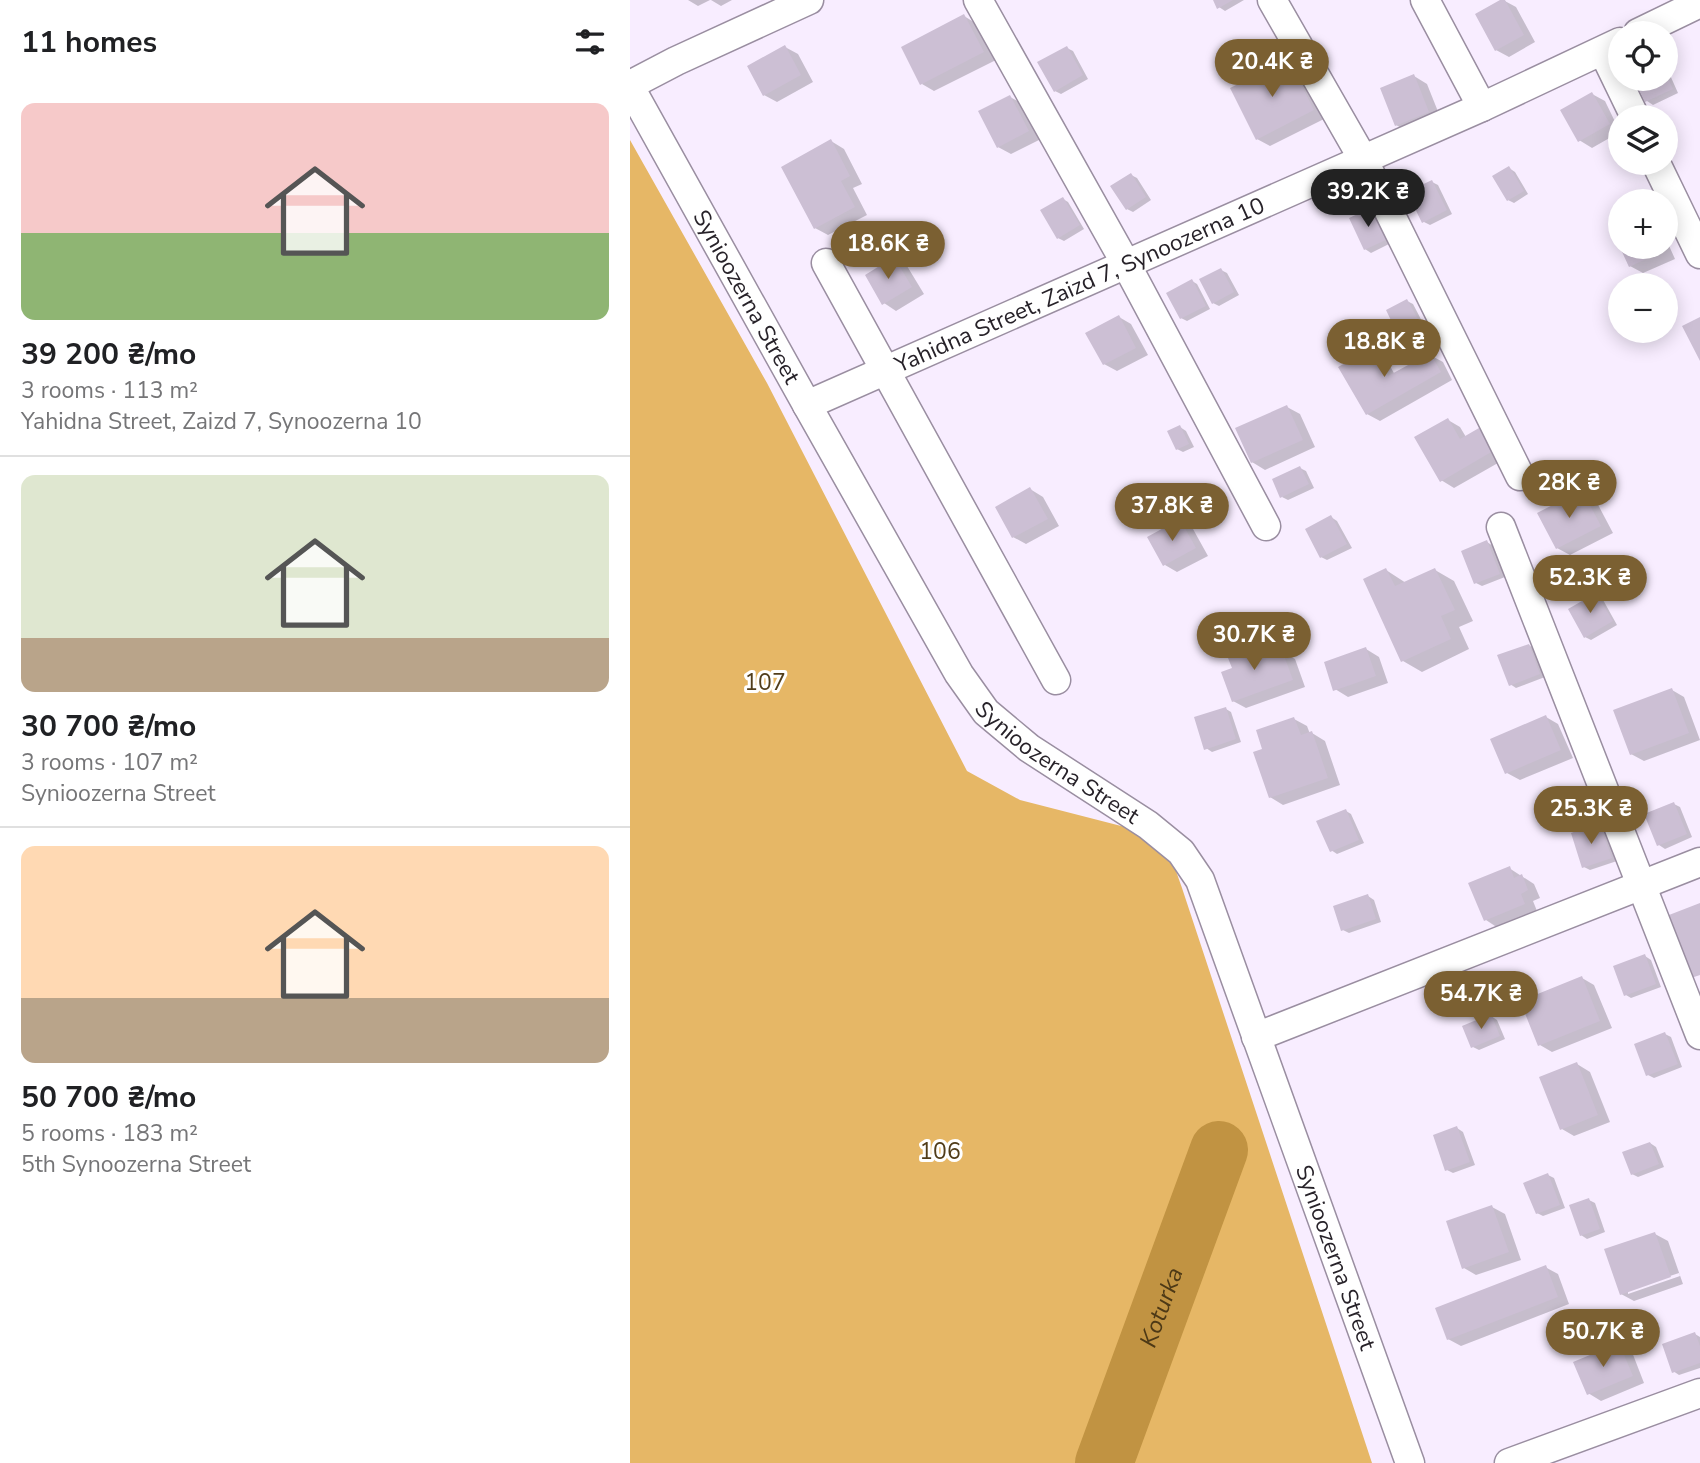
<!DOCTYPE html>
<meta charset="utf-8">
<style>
:root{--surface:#fff;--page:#f2f2f2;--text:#202124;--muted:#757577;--line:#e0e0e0;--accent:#7b6032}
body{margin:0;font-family:"Nunito Sans",sans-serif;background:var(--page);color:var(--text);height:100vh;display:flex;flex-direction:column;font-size:26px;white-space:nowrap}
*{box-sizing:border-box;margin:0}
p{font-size:23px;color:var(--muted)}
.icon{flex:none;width:38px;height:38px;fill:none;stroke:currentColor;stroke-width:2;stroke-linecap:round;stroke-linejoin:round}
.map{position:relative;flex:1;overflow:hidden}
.drawer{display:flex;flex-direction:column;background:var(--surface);width:630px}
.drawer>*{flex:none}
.fabs{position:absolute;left:978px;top:21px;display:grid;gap:14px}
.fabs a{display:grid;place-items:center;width:70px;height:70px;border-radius:50%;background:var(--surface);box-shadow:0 4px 18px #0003;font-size:35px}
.price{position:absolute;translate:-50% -60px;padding:0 16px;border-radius:24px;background:var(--accent);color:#fff;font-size:23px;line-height:46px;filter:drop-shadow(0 2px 4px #0008)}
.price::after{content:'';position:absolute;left:50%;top:42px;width:21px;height:16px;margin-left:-10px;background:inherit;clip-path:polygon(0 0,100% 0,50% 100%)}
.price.active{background:#222;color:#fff}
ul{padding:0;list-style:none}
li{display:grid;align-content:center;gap:14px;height:371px;padding:0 21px}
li+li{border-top:2px solid var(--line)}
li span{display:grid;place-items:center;height:217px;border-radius:14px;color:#555}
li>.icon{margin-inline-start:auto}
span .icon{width:126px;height:126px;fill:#fffc;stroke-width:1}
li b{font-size:30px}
h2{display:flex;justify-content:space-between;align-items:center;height:84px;padding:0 21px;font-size:30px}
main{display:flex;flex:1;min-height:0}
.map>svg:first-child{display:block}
.forest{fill:#e6b766}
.shadow{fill:#0003;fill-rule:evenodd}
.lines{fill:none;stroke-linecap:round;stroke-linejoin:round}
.river{stroke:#c19342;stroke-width:58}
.building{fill:#ccbfd4}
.minor-casing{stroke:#9a8ea1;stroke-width:31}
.minor{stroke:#fff;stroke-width:28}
.labels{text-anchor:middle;stroke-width:6;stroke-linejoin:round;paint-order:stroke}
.street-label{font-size:23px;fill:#272229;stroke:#fff}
.park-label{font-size:23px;fill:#513d1a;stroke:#fff}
.water-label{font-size:24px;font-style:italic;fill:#4d3916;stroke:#fff}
</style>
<main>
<section class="drawer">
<h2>11 homes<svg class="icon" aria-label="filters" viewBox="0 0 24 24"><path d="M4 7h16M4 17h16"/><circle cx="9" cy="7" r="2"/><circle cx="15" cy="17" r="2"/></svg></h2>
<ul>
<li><span style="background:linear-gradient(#f6c9c9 60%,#8fb573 0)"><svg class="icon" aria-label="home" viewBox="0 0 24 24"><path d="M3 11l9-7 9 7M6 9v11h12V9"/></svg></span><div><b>39 200 ₴/mo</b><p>3 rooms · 113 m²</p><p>Yahidna Street, Zaizd 7, Synoozerna 10</p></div></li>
<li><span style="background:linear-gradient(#dfe7d0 75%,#b9a48a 0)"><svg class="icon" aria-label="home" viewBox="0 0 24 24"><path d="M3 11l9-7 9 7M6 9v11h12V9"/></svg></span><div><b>30 700 ₴/mo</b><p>3 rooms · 107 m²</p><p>Synioozerna Street</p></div></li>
<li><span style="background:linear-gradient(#ffd9b3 70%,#b9a48a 0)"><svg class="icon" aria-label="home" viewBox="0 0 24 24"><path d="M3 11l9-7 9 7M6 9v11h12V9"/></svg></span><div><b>50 700 ₴/mo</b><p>5 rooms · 183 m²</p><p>5th Synoozerna Street</p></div></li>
</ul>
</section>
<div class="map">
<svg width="1070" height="1463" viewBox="0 0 1070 1463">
<rect width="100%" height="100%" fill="#f8edff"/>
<!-- forest -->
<path class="forest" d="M0 140 137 383 337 771 390 800 534 837 552 888 742 1463H0Z"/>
<!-- shadow -->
<path class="shadow" d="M58 0H80L68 6Z
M81 0H102L91 6Z
M585 0H614L595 11 589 7Z
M873 0 886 7 905 42 879 57 866 50Z
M334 16 347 24 366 60 304 91 292 84Z
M155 47 168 54 183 82 147 102 134 95Z
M437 48 443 51 458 79 431 94 425 91Z
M658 61 671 68 696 118 640 146 627 139Z
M1036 66 1048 93 1023 105 1017 101 1006 79H1036Z
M784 76 797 84 811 119 779 132 766 125Z
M962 94 975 101 990 132 962 148 949 140Z
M380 97 393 104 411 139 381 154 368 147Z
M201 141 214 149 232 184 223 188 237 215 198 235 185 228Z
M879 168 885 172 898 194 884 203 878 200Z
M501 175 507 178 521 200 503 212 497 209Z
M802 182 808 185 822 214 800 225 794 222Z
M433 199 438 202 454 229 434 241 428 238Z
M721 218 763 242 741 253 735 249Z
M1036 239 1045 259 1013 273 1000 266 992 247H1036Z
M264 259 277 266 294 294 266 311 254 303Z
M591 270 597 273 609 295 589 306 583 303Z
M562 281 567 284 580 309 557 321 551 318Z
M777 301 783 304 795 327 775 337 769 334Z
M489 317 501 324 518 355 487 371 474 364Z
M742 350 755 357 765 375 800 355 813 362 822 380 750 421 737 414Z
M657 407 670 414 685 447 635 470 622 462Z
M818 420 830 427 836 437 849 430 862 437 875 459 824 488 811 480Z
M550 427 556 431 564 447 553 452 547 449Z
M670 468 676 471 684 488 658 500 652 497Z
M400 489 413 497 429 526 396 544 383 537Z
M952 492 965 499 983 533 940 555 927 548Z
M701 517 707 521 722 548 697 560 691 557Z
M550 521 563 529 578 556 547 572 535 565Z
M857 542 863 546 875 577 852 586 846 583Z
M756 570 776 583 805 570 824 581 843 621 829 627 839 649 792 672 773 661Z
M966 595 972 598 987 625 961 640 955 637Z
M624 645 637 652 639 656 652 652 665 659 675 687 616 708 603 701 604 669Z
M899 645 904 649 915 677 886 688 880 684Z
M736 649 749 657 758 683 718 697 705 689Z
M1042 690 1054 697 1070 740 1014 761 1001 754Z
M596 709 601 712 611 742 582 752 576 748Z
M916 717 928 724 943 758 890 780 877 773Z
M664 719 677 726 680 734 682 733 695 741 710 785 653 805 640 797 635 750Z
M1044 804 1050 807 1062 837 1035 849 1029 845Z
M716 811 721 814 734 843 707 854 701 850Z
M969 825 975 828 987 861 960 870 954 867Z
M879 868 904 884 910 898 903 901 907 911 868 928 856 920Z
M738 896 744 900 751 922 719 933 713 930Z
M1015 956 1021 960 1031 987 1001 998 996 995Z
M952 978 964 985 982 1028 922 1052 910 1045Z
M861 1016 867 1020 875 1039 849 1050 843 1047Z
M1035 1034 1041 1037 1052 1067 1024 1078 1018 1075Z
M947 1064 960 1072 980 1122 944 1136 932 1129Z
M827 1128 833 1132 845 1165 823 1173 817 1170Z
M1020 1143 1026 1147 1034 1167 1008 1177 1002 1174Z
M918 1175 924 1178 935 1208 913 1216 907 1213Z
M959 1200 965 1203 975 1232 957 1239 951 1235Z
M862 1207 875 1214 891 1260 846 1275 834 1268Z
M1025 1234 1038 1241 1053 1284 1004 1301 991 1294ZM1049 1273 1050 1276 998 1294V1290Z
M915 1267 928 1274 939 1304 831 1346 818 1339Z
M1065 1334 1070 1337V1368L1049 1375 1043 1371Z
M989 1345 1002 1352 1014 1383 971 1401 958 1393Z"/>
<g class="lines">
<!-- river -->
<path class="river" id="s1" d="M474 1463 589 1150"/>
</g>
<!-- building -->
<path class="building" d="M583 0H603L587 9Z
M870 0H875L894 35 865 51 845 14Z
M334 14 354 52 290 85 271 47Z
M155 45 171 75 133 96 117 66Z
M437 46 453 75 424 92 407 62Z
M658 59 684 110 626 140 600 88Z
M784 74 799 112 765 126 750 88Z
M1036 74 1043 89 1015 102 1004 79H1036Z
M962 92 980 124 948 142 930 110Z
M380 95 399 131 367 148 348 111Z
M201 139 220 176 211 181 225 207 184 229 151 167Z
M879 166 894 191 877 201 862 176Z
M501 173 516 197 496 210 480 186Z
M802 180 817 210 792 223 777 192Z
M433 197 450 225 427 239 410 210Z
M743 207 758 239 734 250 719 218Z
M990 226V247H1031L1033 251 999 267 982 230Z
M264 257 282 287 252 305 235 275Z
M591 268 604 292 582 304 569 279Z
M562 279 576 306 550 319 536 293Z
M777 299 790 323 768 335 756 310Z
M489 315 506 348 473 365 455 333Z
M1070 317V361L1052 326Z
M742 348 758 376 800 353 811 372 736 415 708 367Z
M657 405 673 440 621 463 605 428Z
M818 418 830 439 849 428 863 451 810 482 784 437Z
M550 425 559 444 546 450 537 431Z
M670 466 679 484 650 498 642 479Z
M400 487 418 519 382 538 365 507Z
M952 490 971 526 926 549 907 513Z
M701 515 717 544 690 558 675 529Z
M550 519 566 548 533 566 517 537Z
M857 540 870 574 844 584 831 551Z
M756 568 765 586 805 568 825 610 811 616 821 639 771 662 733 579Z
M966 593 983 621 954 638 938 609Z
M625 643 630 658 652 650 663 680 602 702 591 672 602 668 596 653Z
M899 644 910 674 879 686 867 655Z
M736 647 746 676 703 691 694 662Z
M1042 688 1059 733 1000 755 983 710Z
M596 707 606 739 574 750 564 717Z
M916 715 931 750 875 774 860 739Z
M664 717 671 735 682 731 698 778 639 798 623 752 632 749 626 730Z
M1044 802 1057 834 1027 846 1014 814Z
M716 809 729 840 700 852 686 821Z
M969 823 982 858 952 868 941 833Z
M880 866 884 878 892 874 898 890 891 894 895 904 854 921 838 883Z
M738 894 746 919 711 931 703 906Z
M1070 903V975L1061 978 1039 915Z
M1015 954 1026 984 994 996 983 966Z
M952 976 970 1021 908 1046 890 1001Z
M861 1014 870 1036 841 1048 832 1026Z
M1035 1032 1048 1064 1016 1076 1004 1044Z
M947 1062 968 1115 930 1130 909 1077Z
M827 1126 840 1162 815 1171 803 1135Z
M1020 1142 1029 1164 1001 1175 992 1152Z
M918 1173 930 1205 906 1214 893 1183Z
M959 1198 970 1229 950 1236 939 1205Z
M862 1205 879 1252 832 1269 816 1221Z
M1025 1232 1041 1277 990 1295 974 1249Z
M916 1265 928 1297 817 1340 805 1308Z
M1065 1332 1070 1346V1363L1042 1373 1032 1344Z
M989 1343 1003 1376 957 1395 943 1362Z"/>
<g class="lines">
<!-- minor casing -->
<g class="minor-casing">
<g id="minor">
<path d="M348 0 496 264 636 526"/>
<path d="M642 0 733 159 890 476"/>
<path d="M795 0 852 107"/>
<path d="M1008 33 1070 3"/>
<path d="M973 51 1005 117"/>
<path d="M0 85 46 61 179 0"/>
<path id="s2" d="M0 87 177 405 329 674 356 712 399 748 518 825 551 852 570 880 780 1463"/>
<path d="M1026 163 1070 254"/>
<path d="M196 263 426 680"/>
<path id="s3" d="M177 405 852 107 990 42"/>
<path d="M871 527 1070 1035"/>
<path d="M626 1037 1070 862"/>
<path d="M879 1463 1070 1393"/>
</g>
</g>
<!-- minor -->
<use href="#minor" class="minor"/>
</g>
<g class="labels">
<!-- street labels -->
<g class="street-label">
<text dy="8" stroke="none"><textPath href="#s3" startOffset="298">Yahidna Street, Zaizd 7, Synoozerna 10</textPath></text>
<text dy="8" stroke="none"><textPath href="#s2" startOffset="240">Synioozerna Street</textPath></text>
<text dy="8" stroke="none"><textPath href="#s2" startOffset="807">Synioozerna Street</textPath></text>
<text dy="8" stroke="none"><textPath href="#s2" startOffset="1395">Synioozerna Street</textPath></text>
</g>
<!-- park labels -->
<g class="park-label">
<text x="135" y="690">107</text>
<text x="310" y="1159">106</text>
</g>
<!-- water labels -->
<g class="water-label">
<text dy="8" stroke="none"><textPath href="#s1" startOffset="166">Koturka</textPath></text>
</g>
</g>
</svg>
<div class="fabs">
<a><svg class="icon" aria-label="locate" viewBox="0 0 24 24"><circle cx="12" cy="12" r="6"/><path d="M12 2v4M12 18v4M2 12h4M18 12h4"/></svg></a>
<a><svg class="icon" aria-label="layers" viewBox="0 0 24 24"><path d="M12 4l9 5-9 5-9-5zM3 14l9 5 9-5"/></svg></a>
<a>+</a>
<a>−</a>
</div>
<b class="price" style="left:642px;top:99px">20.4K ₴</b>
<b class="price active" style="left:738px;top:229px">39.2K ₴</b>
<b class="price" style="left:258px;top:281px">18.6K ₴</b>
<b class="price" style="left:754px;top:379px">18.8K ₴</b>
<b class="price" style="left:939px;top:520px">28K ₴</b>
<b class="price" style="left:542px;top:543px">37.8K ₴</b>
<b class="price" style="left:960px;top:615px">52.3K ₴</b>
<b class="price" style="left:624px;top:672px">30.7K ₴</b>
<b class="price" style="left:961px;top:846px">25.3K ₴</b>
<b class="price" style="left:851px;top:1031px">54.7K ₴</b>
<b class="price" style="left:973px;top:1369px">50.7K ₴</b>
</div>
</main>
